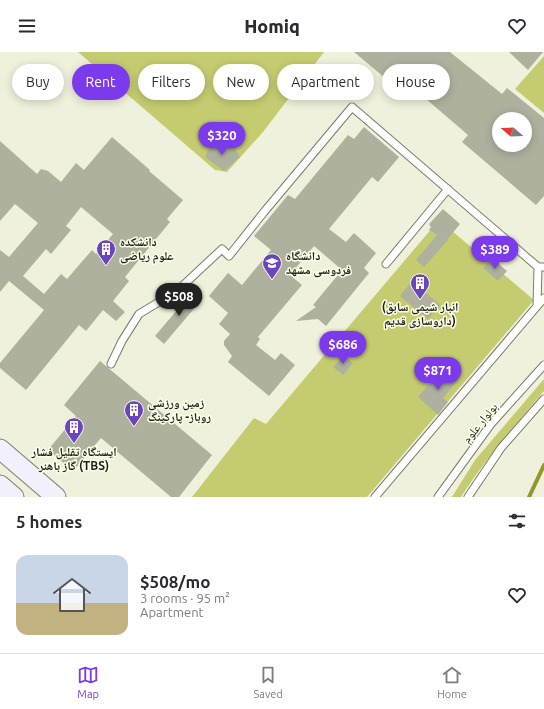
<!DOCTYPE html>
<meta charset="utf-8">
<style>
:root{--surface:#fff;--page:#f2f2f3;--text:#2b2b33;--muted:#7c7c81;--line:#e1e1e2;--accent:#7c3aed}
body{margin:0;font-family:Ubuntu,"Noto Naskh Arabic",sans-serif;background:var(--page);color:var(--text);height:100vh;display:flex;flex-direction:column;font-size:15px;white-space:nowrap}
*{box-sizing:border-box;margin:0}
p{font-size:13px;color:var(--muted)}
.icon{flex:none;width:22px;height:22px;fill:none;stroke:currentColor;stroke-width:2;stroke-linecap:round;stroke-linejoin:round}
.map{position:relative;height:445px;overflow:hidden}
.details{display:flex;flex-direction:column;background:var(--surface);flex:1}
.details>*{flex:none}
.banner{position:absolute;left:12px;top:12px;width:520px;height:36px;display:flex;gap:8px}
.needle{width:26px;rotate:289deg}
.buttons{position:absolute;left:492px;top:60px;display:grid;gap:8px}
.buttons a{display:grid;place-items:center;width:40px;height:40px;border-radius:50%;background:var(--surface);box-shadow:0 2px 10px #0003;font-size:20px}
.price{position:absolute;translate:-50% -34px;padding:0 9px;border-radius:14px;background:var(--accent);color:#fff;font-size:13px;line-height:26px;filter:drop-shadow(0 1px 2px #0008)}
.price::after{content:'';position:absolute;left:50%;top:24px;width:12px;height:9px;margin-left:-6px;background:inherit;clip-path:polygon(0 0,100% 0,50% 100%)}
.price.on{background:#222;color:#fff}
ul{padding:0;list-style:none}
li{display:flex;align-items:center;gap:12px;height:100px;padding:0 16px}
li+li{border-top:1px solid var(--line)}
li span{display:grid;place-items:center;flex:none;width:112px;height:80px;border-radius:12px;color:#555}
li>.icon{margin-inline-start:auto}
span .icon{width:48px;height:48px;fill:#fffc;stroke-width:1}
li b{font-size:17px}
h2{display:flex;justify-content:space-between;align-items:center;height:48px;padding:0 16px;font-size:17px}
.pill{padding:0 14px;border-radius:18px;background:var(--surface);box-shadow:0 2px 10px #0003;font-size:14px;line-height:36px}
.pill.on{background:var(--accent);color:#fff}
header{display:flex;justify-content:space-between;align-items:center;height:52px;padding:0 16px;background:var(--surface);font-size:18px;font-weight:800}
.menu{display:flex;justify-content:space-around;align-items:center;height:56px;border-top:1px solid var(--line);background:var(--surface);font-size:11px;color:var(--muted)}
.menu a{display:grid;justify-items:center;gap:2px}
.menu .on{color:var(--accent)}
.map>svg:first-child{display:block}
.green{fill:#c5cc70}
.lines{fill:none;stroke-linecap:round;stroke-linejoin:round}
.stream{stroke:#93982d;stroke-width:4}
.building{fill:#aeb19d;fill-rule:evenodd}
.lane-casing{stroke:#7a7c69;stroke-width:9}
.secondary-casing{stroke:#7a7c69;stroke-width:21}
.lane{stroke:#fff;stroke-width:7}
.secondary{stroke:#f2f0fc;stroke-width:19}
.labels{text-anchor:middle;stroke-width:3;stroke-linejoin:round;paint-order:stroke}
.poi-label{font-size:12px;font-weight:bold;fill:#1f2018;stroke:#fcffe9;text-anchor:start}
.street-label{font-size:12px;fill:#1f2018;stroke:#fcffe9}
</style>
<header><svg class="icon" aria-label="menu" viewBox="0 0 24 24"><path d="M4 6h16M4 12h16M4 18h16"/></svg>Homiq<svg class="icon" aria-label="heart" viewBox="0 0 24 24"><path d="M12 20l-8-8c-3-5 5-10 8-4 3-6 11-1 8 4z"/></svg></header>
<div class="map">
<svg width="544" height="445" viewBox="0 0 544 445">
<rect width="100%" height="100%" fill="#eff1dc"/>
<!-- green -->
<path class="green" d="M78 0H324L263 80 227 120 215 118Z
M544 4V61L515 37Z
M439 168 534 248 367 445H192L254 366 266 372Z
M544 327V339C515 374 485 407 461 445H452L475 408Z"/>
<g class="lines">
<!-- stream -->
<path class="stream" d="M529 445 544 413"/>
</g>
<!-- building -->
<path class="building" d="M354 0H450L502 42 507 36 544 66V144L536 153 462 90 468 83 418 40 413 46H409ZM499 67H525V93H499Z
M509 0H543L528 18Z
M364 75 399 105 378 130 372 125 329 177 346 190 354 181 376 201 364 216 369 221 326 274 318 267 296 269 316 255 313 253 342 218 314 194 290 223 302 233 258 285 260 287 256 293 275 308 281 301 295 313 269 344 228 310 232 304 224 293V289L230 282 219 272 228 261 209 244 228 221 242 233 271 198 254 184 288 143 295 147 348 83 354 87Z
M112 85 150 118 149 119 183 148 167 167 170 170 125 225 129 229 113 249 125 260 116 269 103 258 86 279 79 273 26 338 0 316V311L44 258 9 229 0 240V198L9 205 38 171 15 152 0 169V89L37 122 41 117 48 119 61 130 76 111 84 118ZM81 155 113 182 96 202 92 198 67 227 61 222 44 242 23 224 46 197 51 202 71 178 66 174Z
M231 91 240 105 224 119 205 105 211 92 221 94Z
M443 157 460 172 447 188H448L424 215 416 208 437 183 429 178 431 175 429 172Z
M492 206 507 219 498 229 483 216Z
M412 229 440 253 428 267 400 244Z
M194 238 203 246 164 292 155 284Z
M344 303 353 311 343 323 333 315Z
M100 309 212 403 179 445H171L101 386 73 419 48 398 76 364 64 353Z
M443 315 458 328 443 346 448 350 438 363 418 345Z"/>
<g class="lines">
<!-- lane casing -->
<g class="lane-casing">
<path id="lane" d="M386 212 448 137
M537 254 538 215
M111 312 122 289 139 262 177 239 222 197 229 204 264 160 352 55 538 215H544
M375 445 544 246
M438 445 491 372 544 313
M468 445 501 396 544 347"/>
</g>
<!-- secondary casing -->
<g class="secondary-casing">
<path id="secondary" d="M0 397 56 445
M0 433 14 445"/>
</g>
<!-- lane -->
<use href="#lane" class="lane"/>
<!-- secondary -->
<use href="#secondary" class="secondary"/>
</g>
<!-- icons -->
<defs>
<g id="building-pin" transform="scale(1)"><path d="M0 17L-7.5 6A9.5 9.5 0 1 1 7.5 6Z" fill="#6b45bd" stroke="#fcffe9"/><path d="M-4-6H4V6H1V3H-1V6H-4ZM-2.5-4.3h1.7v1.8h-1.7ZM.8-4.3h1.7v1.8H.8ZM-2.5-1h1.7V.8h-1.7ZM.8-1h1.7V.8H.8Z" fill="#fff"/></g>
<g id="university-pin" transform="scale(1)"><path d="M0 17L-7.5 6A9.5 9.5 0 1 1 7.5 6Z" fill="#6b45bd" stroke="#fcffe9"/><path d="M0-5L7-2L0 1L-7-2ZM-4 1L0 2.5L4 1V4Q0 6-4 4Z" fill="#fff"/></g>
</defs>
<g fill-rule="evenodd">
<use href="#building-pin" x="106" y="197"/>
<use href="#university-pin" x="272" y="211"/>
<use href="#building-pin" x="420" y="231"/>
<use href="#building-pin" x="134" y="358"/>
<use href="#building-pin" x="74" y="375"/>
</g>
<g class="labels">
<!-- poi labels -->
<g class="poi-label">
<text x="120" y="194">دانشکده<tspan x="120" dy="14">علوم ریاضی</tspan></text>
<text x="286" y="208">دانشگاه<tspan x="286" dy="14">فردوسی مشهد</tspan></text>
<text x="420" y="259" text-anchor="middle">(انبار شیمی سابق<tspan x="420" dy="14">داروسازی قدیم)</tspan></text>
<text x="148" y="355">زمین ورزشی<tspan x="148" dy="14">روباز- پارکینگ</tspan></text>
<text x="74" y="404" text-anchor="middle">ایستگاه تقلیل فشار<tspan x="74" dy="14">گاز باهنر (TBS)</tspan></text>
</g>
<!-- street labels -->
<g class="street-label">
<text transform="translate(480 371) rotate(-51)" y="4">بولوار علوم</text>
</g>
</g>
</svg>
<div class="buttons">
<a><svg class="needle" viewBox="-14 -14 28 28"><path d="M0-13l5 13h-10z" fill="#e53935"/><path d="M0 13l5-13h-10z" fill="#7c7c81"/></svg></a>
</div>
<b class="price" style="left:222px;top:104px">$320</b>
<b class="price" style="left:495px;top:218px">$389</b>
<b class="price on" style="left:179px;top:265px">$508</b>
<b class="price" style="left:343px;top:313px">$686</b>
<b class="price" style="left:438px;top:339px">$871</b>
<div class="banner">
<a class="pill">Buy</a>
<a class="pill on">Rent</a>
<a class="pill">Filters</a>
<a class="pill">New</a>
<a class="pill">Apartment</a>
<a class="pill">House</a>
</div>
</div>
<section class="details">
<h2>5 homes<svg class="icon" aria-label="filters" viewBox="0 0 24 24"><path d="M4 7h16M4 17h16"/><circle cx="9" cy="7" r="2"/><circle cx="15" cy="17" r="2"/></svg></h2>
<ul>
<li><span style="background:linear-gradient(#c9d6e8 60%,#c2b280 0)"><svg class="icon" aria-label="home" viewBox="0 0 24 24"><path d="M3 11l9-7 9 7M6 9v11h12V9"/></svg></span><div><b>$508/mo</b><p>3 rooms · 95 m²</p><p>Apartment</p></div><svg class="icon" aria-label="heart" viewBox="0 0 24 24"><path d="M12 20l-8-8c-3-5 5-10 8-4 3-6 11-1 8 4z"/></svg></li>
</ul>
</section>
<nav class="menu">
<a class="on"><svg class="icon" aria-label="map" viewBox="0 0 24 24"><path d="M3 6l6-2 6 2 6-2v14l-6 2-6-2-6 2zM9 4v14M15 6v14"/></svg>Map</a>
<a><svg class="icon" aria-label="saved" viewBox="0 0 24 24"><path d="M7 4h10v16l-5-4-5 4z"/></svg>Saved</a>
<a><svg class="icon" aria-label="home" viewBox="0 0 24 24"><path d="M3 11l9-7 9 7M6 9v11h12V9"/></svg>Home</a>
</nav>
